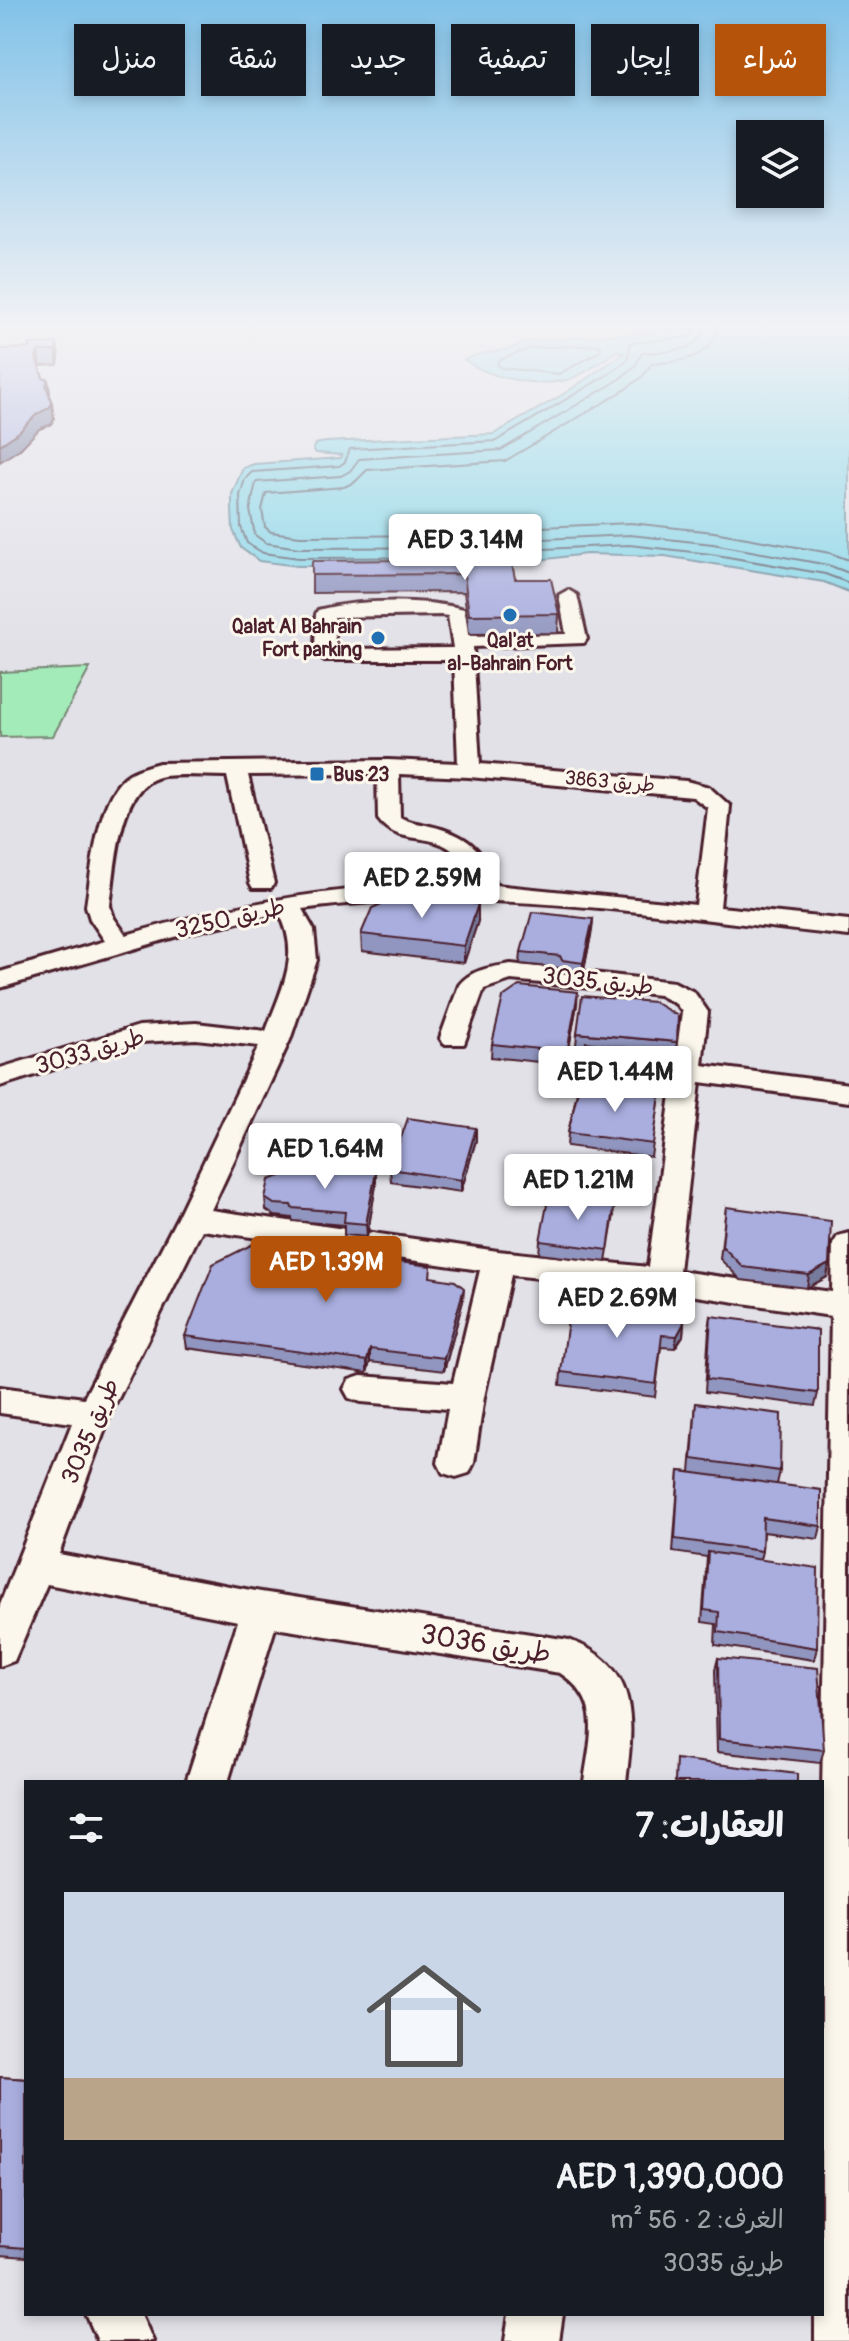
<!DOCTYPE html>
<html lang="ar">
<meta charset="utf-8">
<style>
:root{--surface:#171b24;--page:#20242c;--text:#f1f3f6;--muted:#9ea1a6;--line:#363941;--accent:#b45309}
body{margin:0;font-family:Pangolin,"Playpen Sans Arabic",sans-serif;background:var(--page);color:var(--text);direction:rtl;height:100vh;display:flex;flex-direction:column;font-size:30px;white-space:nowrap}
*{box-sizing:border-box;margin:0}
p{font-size:26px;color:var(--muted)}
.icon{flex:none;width:44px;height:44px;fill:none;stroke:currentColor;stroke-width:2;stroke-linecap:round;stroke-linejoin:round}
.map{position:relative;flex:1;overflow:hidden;direction:ltr}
.sheet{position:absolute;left:24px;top:1780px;width:800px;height:536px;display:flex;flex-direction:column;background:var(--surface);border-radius:0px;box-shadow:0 4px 12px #0003;direction:rtl}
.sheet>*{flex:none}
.top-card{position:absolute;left:24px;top:24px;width:802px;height:72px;direction:rtl;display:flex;gap:16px}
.controls{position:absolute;left:736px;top:120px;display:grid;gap:16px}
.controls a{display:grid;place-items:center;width:88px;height:88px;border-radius:0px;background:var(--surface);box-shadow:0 4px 12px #0003;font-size:40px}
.price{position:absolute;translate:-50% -68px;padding:0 18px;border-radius:8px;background:#fff;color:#222;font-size:26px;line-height:52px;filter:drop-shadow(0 2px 4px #0008)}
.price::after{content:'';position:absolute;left:50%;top:48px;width:24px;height:18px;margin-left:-12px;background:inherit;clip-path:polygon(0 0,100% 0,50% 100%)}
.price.on{background:var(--accent);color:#fff}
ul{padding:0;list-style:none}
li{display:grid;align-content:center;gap:16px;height:424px;padding:0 40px}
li+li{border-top:2px solid var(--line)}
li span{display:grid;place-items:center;height:248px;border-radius:0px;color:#555}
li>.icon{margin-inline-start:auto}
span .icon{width:144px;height:144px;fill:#fffc;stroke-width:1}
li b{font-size:34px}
h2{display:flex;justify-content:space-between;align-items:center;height:96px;padding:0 40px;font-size:34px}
.tag{padding:0 28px;border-radius:0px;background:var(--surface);box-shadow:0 4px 12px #0003;font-size:28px;line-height:72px}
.tag.on{background:var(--accent);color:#fff}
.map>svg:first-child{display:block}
.green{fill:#a3ebb9;stroke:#768572;stroke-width:2}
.water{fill:#89d7e8;stroke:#708d9c;stroke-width:2}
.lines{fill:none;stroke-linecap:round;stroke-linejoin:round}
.shore{stroke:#636977;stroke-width:2}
.minor-casing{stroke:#4a1f2b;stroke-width:6}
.minor{fill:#fbf7ec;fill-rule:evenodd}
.wall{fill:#9196c0;stroke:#4a1f2b;stroke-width:2}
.shaded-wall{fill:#767a9c;stroke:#4a1f2b;stroke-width:2}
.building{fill:#a9aedf;stroke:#4a1f2b;stroke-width:2}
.poi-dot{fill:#1f6fb2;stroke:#fbf7ec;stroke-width:3}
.labels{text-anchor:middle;stroke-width:6;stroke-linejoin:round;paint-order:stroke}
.far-poi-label{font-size:20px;font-weight:bold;fill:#4a1f2b;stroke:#fbf7ec;text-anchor:end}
.far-street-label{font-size:20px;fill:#4a1f2b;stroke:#fbf7ec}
.street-label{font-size:24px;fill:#4a1f2b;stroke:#fbf7ec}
.near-street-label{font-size:28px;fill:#4a1f2b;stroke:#fbf7ec}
</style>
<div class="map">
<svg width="849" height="2341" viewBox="0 0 849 2341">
<rect width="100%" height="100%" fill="#e2e1e8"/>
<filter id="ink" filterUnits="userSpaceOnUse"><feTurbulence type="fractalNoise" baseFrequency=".0125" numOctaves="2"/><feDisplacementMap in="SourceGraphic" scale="16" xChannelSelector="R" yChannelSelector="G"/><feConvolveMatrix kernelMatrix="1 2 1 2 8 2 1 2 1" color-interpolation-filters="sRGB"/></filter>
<g filter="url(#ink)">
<!-- green -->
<path class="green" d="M90 668 53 736 0 737V672Z"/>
<!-- water -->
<path class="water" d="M745 325H849V592L824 582 665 556 586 554 499 565 298 566 259 561 241 548 233 530 232 510V494L243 468 254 464 341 458 342 455 316 453 313 449 315 444 326 442 494 434 562 395 624 353 617 351C601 361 580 378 562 381 533 387 488 377 464 360 485 349 508 354 528 341Z"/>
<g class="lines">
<!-- shore -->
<path class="shore" d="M696 325 695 333 689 337 630 343 628 359 612 372 496 441 350 449 345 462 339 466 252 472 245 479 240 495 241 527 247 543 263 553 299 558 498 557 543 549 629 545 711 554 825 574 849 583
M706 325C699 354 667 351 642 353L635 366 617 381 501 450 359 459 350 471 341 476 256 482 250 510 255 535 266 543 299 548 497 547 542 539 630 535 713 544 828 565 849 573
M718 325C712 360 681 361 651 364L643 376 623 391 505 461 367 470 355 482 344 487 266 493 262 510 265 527 271 532 300 536 496 535 541 527 631 523 714 532 830 553 849 560
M597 345 601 347 599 352 559 374 502 368 497 364 499 360 531 348Z"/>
<!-- minor casing -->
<g class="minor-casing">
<path id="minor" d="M568 590 577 595 587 639 584 643 473 647 480 764 686 781 709 787 730 806 720 907 849 920V936C668 917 484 884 302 909L314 930 317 960 290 1040 211 1210 498 1251 648 1267 682 1012 676 1004 659 995 511 980 484 989 464 1044H444L440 1038 459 985C471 969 493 967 511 964L674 982 694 992 708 1012 702 1065 849 1084V1102L700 1082 679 1271 832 1292 833 1244 838 1236 849 1233V2341H815V2314H822V1792L831 1316 662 1291 511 1275 484 1397 474 1463 469 1473 456 1477 443 1473 438 1463 448 1409 361 1402 349 1398 344 1389 349 1380 361 1376 453 1383 480 1270 202 1230 111 1413 59 1554 261 1592 569 1640C639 1665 634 1720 626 1782H584C590 1737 604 1702 560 1673L275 1628 228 1782H186L238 1621 47 1584 14 1661 0 1666V1604L72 1423 0 1413V1387L84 1398 177 1218 259 1046 196 1039 141 1042 0 1086V1068L139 1026 196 1023 266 1031C281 989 302 956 279 913L188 933 0 988V972L105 941 90 919 86 906C92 870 96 802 125 777 133 770 148 766 159 763L388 760 458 763 454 660H324L315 651 316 614 318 610C359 599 423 599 464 609L470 636 566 634 559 595ZM441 615 448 616 453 648 335 649 334 617ZM377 774 378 819C404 855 454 817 471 885 353 882 239 902 126 935L114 918 110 906C116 868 117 783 164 776 184 774 206 776 227 776L250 883 253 888H271L274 883 248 775ZM399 774 469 777 693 797 708 808 696 905 495 885C486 850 466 834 430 826 420 823 410 823 400 817Z
M86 2314H141L153 2341H98Z
M509 2314H563L559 2341H505Z"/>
</g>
<!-- minor -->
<use href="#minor" class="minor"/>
</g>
<!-- wall -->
<path class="wall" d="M57 343 59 357 58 365 40 366V368L43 378 48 380 50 394 49 396 54 418 52 424 39 429 21 448 30 348Z
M511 559 515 579 559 614 558 633 469 634 464 592 312 593V575Z
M593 919 592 930 583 975 561 972 559 968 520 964 521 952Z
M478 921 464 963 362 951 361 934Z
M577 1004 566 1065 491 1057 492 1044Z
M577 1033 677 1042 675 1054 657 1053 651 1094 660 1095 651 1157 567 1146 568 1133 577 1092H576L577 1080 585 1046H576Z
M476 1128V1140L461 1192 391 1182 390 1169Z
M376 1185 367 1237 344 1235V1225L293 1221 292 1218 275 1216 266 1210 265 1198Z
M726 1207 829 1264 827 1277 807 1288 741 1280 720 1259Z
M614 1215 606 1262 539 1254 540 1241Z
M431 1278 463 1301 444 1371 370 1362 367 1373 187 1348 185 1336Z
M711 1316 818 1393 815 1406 705 1392 709 1329Z
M684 1323 683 1336 675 1348 661 1347 655 1397 560 1385 561 1372Z
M696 1403 780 1471 777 1484 821 1526 818 1539 763 1532 762 1551 760 1560 817 1648 814 1660 715 1645 716 1624 702 1622 707 1557 673 1552 679 1471 690 1472Z
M718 1658 824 1750 820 1763 717 1752 715 1670Z
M0 2077 26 2079V2257L0 2255Z"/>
<!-- shaded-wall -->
<path class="shaded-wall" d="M57 343 59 357 58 365 56 351Z
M38 351 40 366 38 373 36 358Z
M48 380 50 394 48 400 46 385Z
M52 403 54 418 52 424 39 429 21 448 0 462V445L37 414Z
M478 904V921L464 963V946Z
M593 919 592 930 583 975V963Z
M578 992 577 1004 566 1065 567 1052Z
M476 1128V1140L461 1192V1180Z
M376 1172V1185L367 1237 366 1224Z
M829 1264 827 1277 807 1288 809 1275Z
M464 1288 463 1301 444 1371V1358Z
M684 1323 683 1336 675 1348 677 1336Z
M370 1349V1362L367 1373V1361Z"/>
<!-- building -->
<path class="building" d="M57 343 56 351H38L36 358 43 378 48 380 46 385 52 403 49 408 37 414 19 432 0 445V349L30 348V344Z
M511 559 515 579H551L559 614 469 615 464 574 312 575V561Z
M402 895 478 904 464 946 361 934 372 908Z
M532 912 593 919 583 963 562 960 560 956 521 952Z
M519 986 578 992 567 1052 492 1044 503 997Z
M582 996 654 1002 678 1016 677 1042 577 1033Z
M586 1042 658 1052 650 1090 577 1080Z
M579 1085 660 1095 653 1144 568 1133Z
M408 1118 476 1128 461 1180 390 1169Z
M285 1166 376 1172 366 1224 344 1222 345 1212 292 1208 291 1205 274 1204 265 1198 269 1180 283 1175Z
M549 1194 615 1202 608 1250 540 1241Z
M726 1207 831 1221 829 1264 809 1275 743 1267 722 1246Z
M253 1244 431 1266 430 1277 455 1281 464 1288 444 1358 370 1349 367 1361 185 1336 213 1264Z
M580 1300 678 1311 684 1323 677 1336 662 1335 656 1384 561 1372 570 1305Z
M711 1316 818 1330V1393L707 1379Z
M696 1403 781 1414 780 1471 692 1459Z
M679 1471 821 1490V1526L763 1518 762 1551 675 1539Z
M708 1552 818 1568 817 1648 718 1632 719 1612 704 1610Z
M718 1658 818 1668 824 1750 719 1739Z
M676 1759 797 1774V1782H675Z
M0 2077 26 2079V2248L0 2246Z"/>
</g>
<!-- sky -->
<linearGradient id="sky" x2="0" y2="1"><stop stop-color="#82c2e8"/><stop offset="0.5" stop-color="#f2f2f5"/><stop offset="1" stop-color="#f2f2f5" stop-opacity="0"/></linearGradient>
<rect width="849" height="653" fill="url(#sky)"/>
<!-- markers -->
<g class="poi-dot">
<circle cx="510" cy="615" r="8"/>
<circle cx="378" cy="638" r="8"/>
<rect x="309" y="766" width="16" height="16" rx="4"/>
</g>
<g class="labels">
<!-- far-poi labels -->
<g class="far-poi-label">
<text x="362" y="633">Qalat Al Bahrain<tspan x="362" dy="23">Fort parking</tspan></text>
<text x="510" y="647" text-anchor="middle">Qal'at<tspan x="510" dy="23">al-Bahrain Fort</tspan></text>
<text x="333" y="781" text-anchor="start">Bus 23</text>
</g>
<!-- far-street labels -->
<g class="far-street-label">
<text transform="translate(610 781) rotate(5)" y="7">طريق 3863</text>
</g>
<!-- street labels -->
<g class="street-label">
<text transform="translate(230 918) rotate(-13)" y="8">طريق 3250</text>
<text transform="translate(598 981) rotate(6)" y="8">طريق 3035</text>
<text transform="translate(90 1051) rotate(-16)" y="8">طريق 3033</text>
<text transform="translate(90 1431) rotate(-67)" y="8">طريق 3035</text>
</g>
<!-- near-street labels -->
<g class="near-street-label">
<text transform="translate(486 1643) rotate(9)" y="10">طريق 3036</text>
</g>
</g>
</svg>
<div class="controls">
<a><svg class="icon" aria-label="layers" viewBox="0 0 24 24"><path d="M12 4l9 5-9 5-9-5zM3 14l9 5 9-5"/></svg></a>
</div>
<b class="price" style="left:465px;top:582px">AED 3.14M</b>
<b class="price" style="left:422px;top:920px">AED 2.59M</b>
<b class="price" style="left:615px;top:1114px">AED 1.44M</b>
<b class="price" style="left:325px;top:1191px">AED 1.64M</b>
<b class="price" style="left:578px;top:1222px">AED 1.21M</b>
<b class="price on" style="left:326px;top:1304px">AED 1.39M</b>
<b class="price" style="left:617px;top:1340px">AED 2.69M</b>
<div class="top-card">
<a class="tag on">شراء</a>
<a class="tag">إيجار</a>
<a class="tag">تصفية</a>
<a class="tag">جديد</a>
<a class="tag">شقة</a>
<a class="tag">منزل</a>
</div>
<section class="sheet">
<h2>العقارات: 7<svg class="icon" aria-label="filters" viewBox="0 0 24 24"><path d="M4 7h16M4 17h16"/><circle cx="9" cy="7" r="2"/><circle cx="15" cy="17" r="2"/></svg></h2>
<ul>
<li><span style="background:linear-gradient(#c9d6e8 75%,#b9a48a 0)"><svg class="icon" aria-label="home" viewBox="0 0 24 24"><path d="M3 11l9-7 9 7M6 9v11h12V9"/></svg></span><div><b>AED 1,390,000</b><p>الغرف: 2 · 56 m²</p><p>طريق 3035</p></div></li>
</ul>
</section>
</div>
